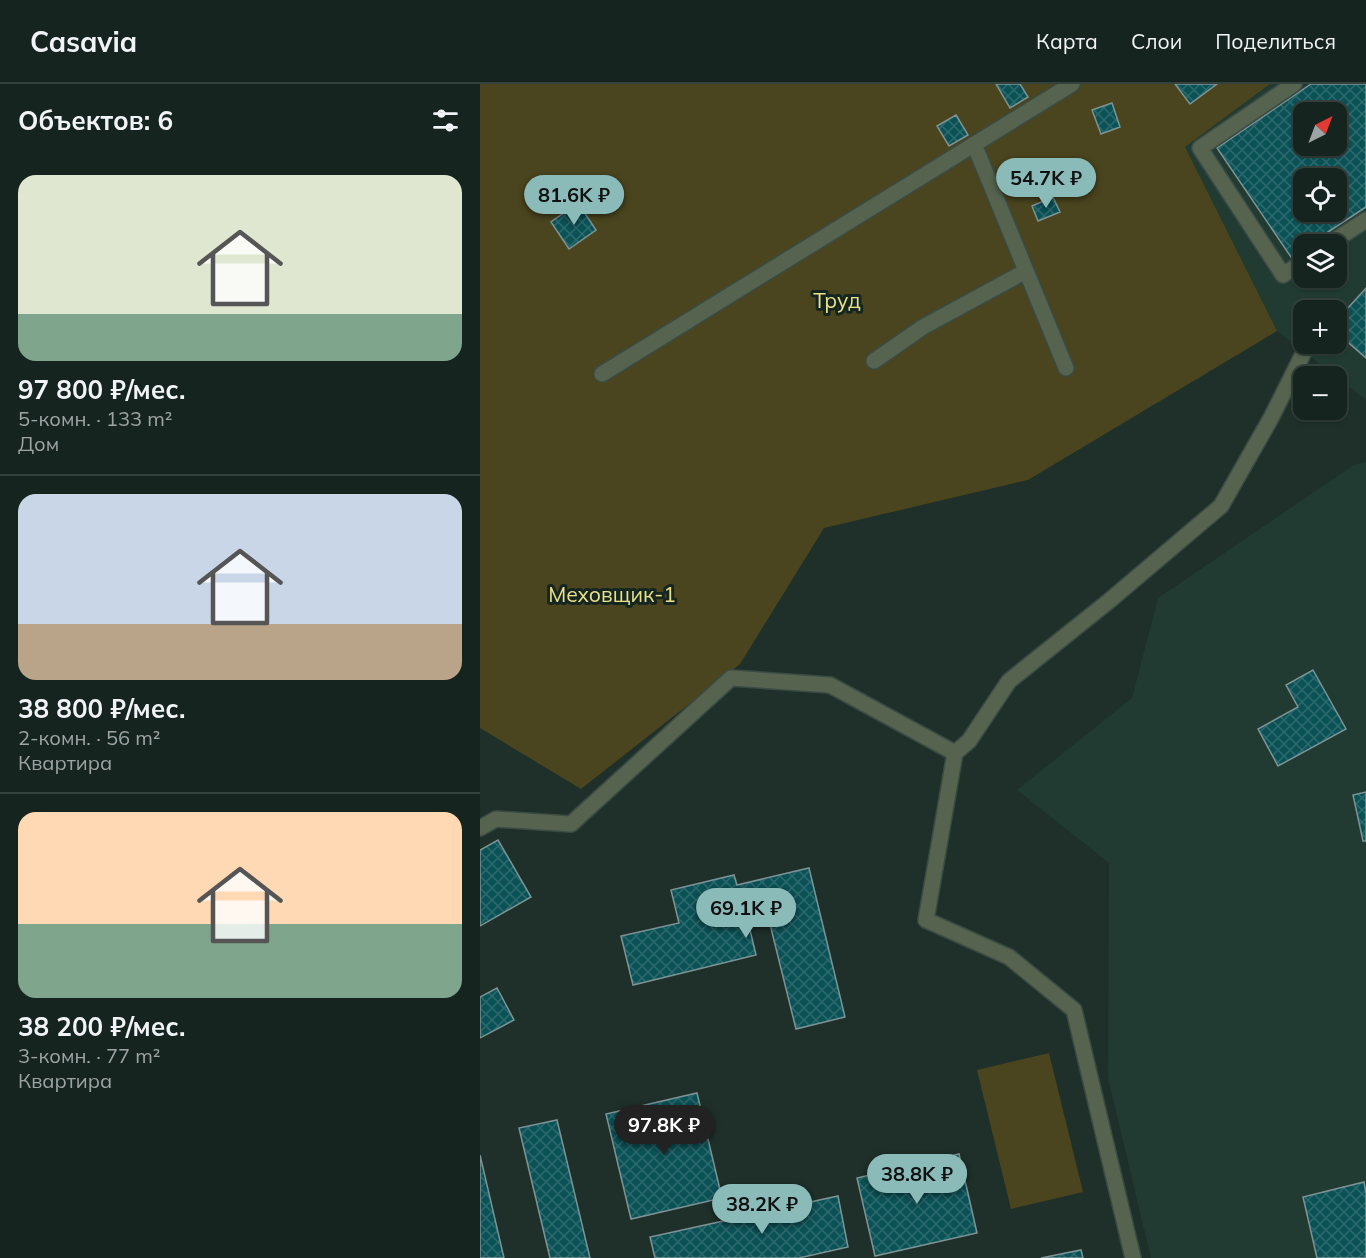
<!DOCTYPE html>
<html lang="ru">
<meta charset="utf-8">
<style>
:root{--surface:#16241f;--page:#1f2c28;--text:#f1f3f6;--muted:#9ea4a4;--line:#35413d;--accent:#8bbbb9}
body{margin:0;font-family:Mulish,sans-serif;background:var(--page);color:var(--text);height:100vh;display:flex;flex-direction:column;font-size:22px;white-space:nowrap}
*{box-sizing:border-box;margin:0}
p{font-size:20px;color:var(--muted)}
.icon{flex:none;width:33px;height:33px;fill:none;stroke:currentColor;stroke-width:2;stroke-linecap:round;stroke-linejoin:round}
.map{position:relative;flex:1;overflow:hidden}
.details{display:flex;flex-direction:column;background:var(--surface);width:480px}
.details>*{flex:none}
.needle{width:39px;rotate:42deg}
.tools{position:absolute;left:813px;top:18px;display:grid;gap:12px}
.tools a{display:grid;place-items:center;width:54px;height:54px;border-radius:12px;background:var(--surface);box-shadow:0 2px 4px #0004,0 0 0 2px var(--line);font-size:30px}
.price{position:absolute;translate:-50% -51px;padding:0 14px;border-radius:21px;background:var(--accent);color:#111;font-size:20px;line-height:39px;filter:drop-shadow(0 2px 3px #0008)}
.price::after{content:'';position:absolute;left:50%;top:36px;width:18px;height:14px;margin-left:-9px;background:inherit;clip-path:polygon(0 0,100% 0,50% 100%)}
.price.current{background:#222;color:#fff}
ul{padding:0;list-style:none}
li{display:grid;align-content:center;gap:12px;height:318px;padding:0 18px}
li+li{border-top:2px solid var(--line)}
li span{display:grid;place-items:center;height:186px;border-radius:18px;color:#555}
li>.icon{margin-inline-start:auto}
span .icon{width:108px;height:108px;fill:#fffc;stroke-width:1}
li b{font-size:26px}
h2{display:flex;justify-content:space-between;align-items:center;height:72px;padding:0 18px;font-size:26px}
header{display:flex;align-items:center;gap:36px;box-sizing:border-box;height:84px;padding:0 30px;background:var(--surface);border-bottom:2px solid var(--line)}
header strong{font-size:28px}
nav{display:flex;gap:33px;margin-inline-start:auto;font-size:21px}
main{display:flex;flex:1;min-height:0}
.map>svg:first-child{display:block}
.built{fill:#213b32;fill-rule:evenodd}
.garden{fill:#4a451e}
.building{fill:url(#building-cross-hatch);stroke:#7d9496;stroke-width:1.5;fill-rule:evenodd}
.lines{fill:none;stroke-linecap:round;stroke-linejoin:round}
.minor-casing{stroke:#3a4b44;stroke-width:18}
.minor{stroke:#55634f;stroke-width:15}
.labels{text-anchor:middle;stroke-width:6;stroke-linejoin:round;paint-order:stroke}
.park-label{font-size:21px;fill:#ebe188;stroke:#152620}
</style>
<header>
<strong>Casavia</strong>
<nav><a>Карта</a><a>Слои</a><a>Поделиться</a></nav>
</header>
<main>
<section class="details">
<h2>Объектов: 6<svg class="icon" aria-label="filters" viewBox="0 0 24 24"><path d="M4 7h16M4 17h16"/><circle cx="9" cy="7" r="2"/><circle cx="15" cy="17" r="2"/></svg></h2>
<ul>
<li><span style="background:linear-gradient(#dfe7d0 75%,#7fa58c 0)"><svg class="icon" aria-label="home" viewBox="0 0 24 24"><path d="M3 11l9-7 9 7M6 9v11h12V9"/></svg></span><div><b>97 800 ₽/мес.</b><p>5-комн. · 133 m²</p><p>Дом</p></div></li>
<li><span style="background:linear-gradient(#c9d6e8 70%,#b9a48a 0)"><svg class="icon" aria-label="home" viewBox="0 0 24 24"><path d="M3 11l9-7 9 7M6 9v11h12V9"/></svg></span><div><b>38 800 ₽/мес.</b><p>2-комн. · 56 m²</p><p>Квартира</p></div></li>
<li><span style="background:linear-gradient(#ffd9b3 60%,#7fa58c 0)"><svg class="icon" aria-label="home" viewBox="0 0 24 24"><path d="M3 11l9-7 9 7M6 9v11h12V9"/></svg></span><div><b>38 200 ₽/мес.</b><p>3-комн. · 77 m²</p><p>Квартира</p></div></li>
</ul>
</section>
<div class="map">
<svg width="886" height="1174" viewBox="0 0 886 1174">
<defs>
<pattern id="building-cross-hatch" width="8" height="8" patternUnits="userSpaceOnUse" patternTransform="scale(1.5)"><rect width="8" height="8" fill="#0b5257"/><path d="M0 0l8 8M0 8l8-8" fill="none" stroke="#2d6a6e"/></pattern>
</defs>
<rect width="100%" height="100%" fill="#1e3029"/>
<!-- built -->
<path class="built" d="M790 0H886V316L797 247 705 63ZM824 28H856V62H824ZM824 94H856V128H824ZM824 160H856V194H824ZM824 226H856V260H824Z
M886 378V1174H671L628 994 629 779 537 706 652 614 678 514 874 381Z"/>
<!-- garden -->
<path class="garden" d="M0 0H790L705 63 797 247 548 396 344 444 260 580 101 705 0 644Z
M569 969 603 1108 531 1125 497 986Z"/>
<!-- building -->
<path class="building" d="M516 0H540L548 13 530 24Z
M695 0H737L710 20Z
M831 0H886V123L830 160H824V165L811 173 737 64ZM824 28H856V62H824ZM824 94H856V128H824Z
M632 19 640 43 621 50 612 26Z
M476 31 488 51 469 62 457 42Z
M573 113 580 128 558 137 552 122Z
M98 119 116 146 89 165 71 138Z
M886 204V274L856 248V237Z
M833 586 866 645 798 682 778 645 818 623 806 601Z
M886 708V757H883L873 711Z
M18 756 51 813 0 842V766Z
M329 784 365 933 316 945 285 820 265 825 276 871 153 901 141 852 199 839 191 806 254 791 257 801Z
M17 904 34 936 0 954V913Z
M217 1009 242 1114 151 1135 126 1030Z
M77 1036 110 1174H70L39 1044Z
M479 1070 497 1149 395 1172 377 1094Z
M0 1071 24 1174H0Z
M884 1098 886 1109V1174H837L823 1113Z
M358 1112 368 1163 319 1174H175L170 1153Z
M601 1166 603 1174H561Z"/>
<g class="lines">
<!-- minor casing -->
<g class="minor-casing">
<path id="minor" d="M814 0 720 64 803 191 824 177
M494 60 586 284
M849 160 886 136
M394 277 443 243 546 187
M122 290 592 0
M475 669 489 657 529 597 629 517 741 422 791 334 828 260
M0 744 16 735 91 740 251 594 350 601 475 669 446 836 529 873 594 926 653 1174"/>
</g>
<!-- minor -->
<use href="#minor" class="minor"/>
</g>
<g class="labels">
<!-- park labels -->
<g class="park-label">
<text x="357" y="224">Труд</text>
<text x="132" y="518">Меховщик-1</text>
</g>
</g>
</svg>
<div class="tools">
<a><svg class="needle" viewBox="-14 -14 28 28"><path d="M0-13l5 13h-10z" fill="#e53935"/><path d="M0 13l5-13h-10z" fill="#9ea4a4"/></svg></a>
<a><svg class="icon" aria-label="locate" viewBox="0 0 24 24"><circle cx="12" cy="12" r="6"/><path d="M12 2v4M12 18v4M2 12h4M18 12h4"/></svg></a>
<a><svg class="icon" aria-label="layers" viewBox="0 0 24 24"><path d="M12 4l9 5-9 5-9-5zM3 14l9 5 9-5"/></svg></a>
<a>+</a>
<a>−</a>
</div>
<b class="price" style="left:566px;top:125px">54.7K ₽</b>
<b class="price" style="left:94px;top:142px">81.6K ₽</b>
<b class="price" style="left:266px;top:855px">69.1K ₽</b>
<b class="price current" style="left:184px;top:1072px">97.8K ₽</b>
<b class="price" style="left:437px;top:1121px">38.8K ₽</b>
<b class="price" style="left:282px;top:1151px">38.2K ₽</b>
</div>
</main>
